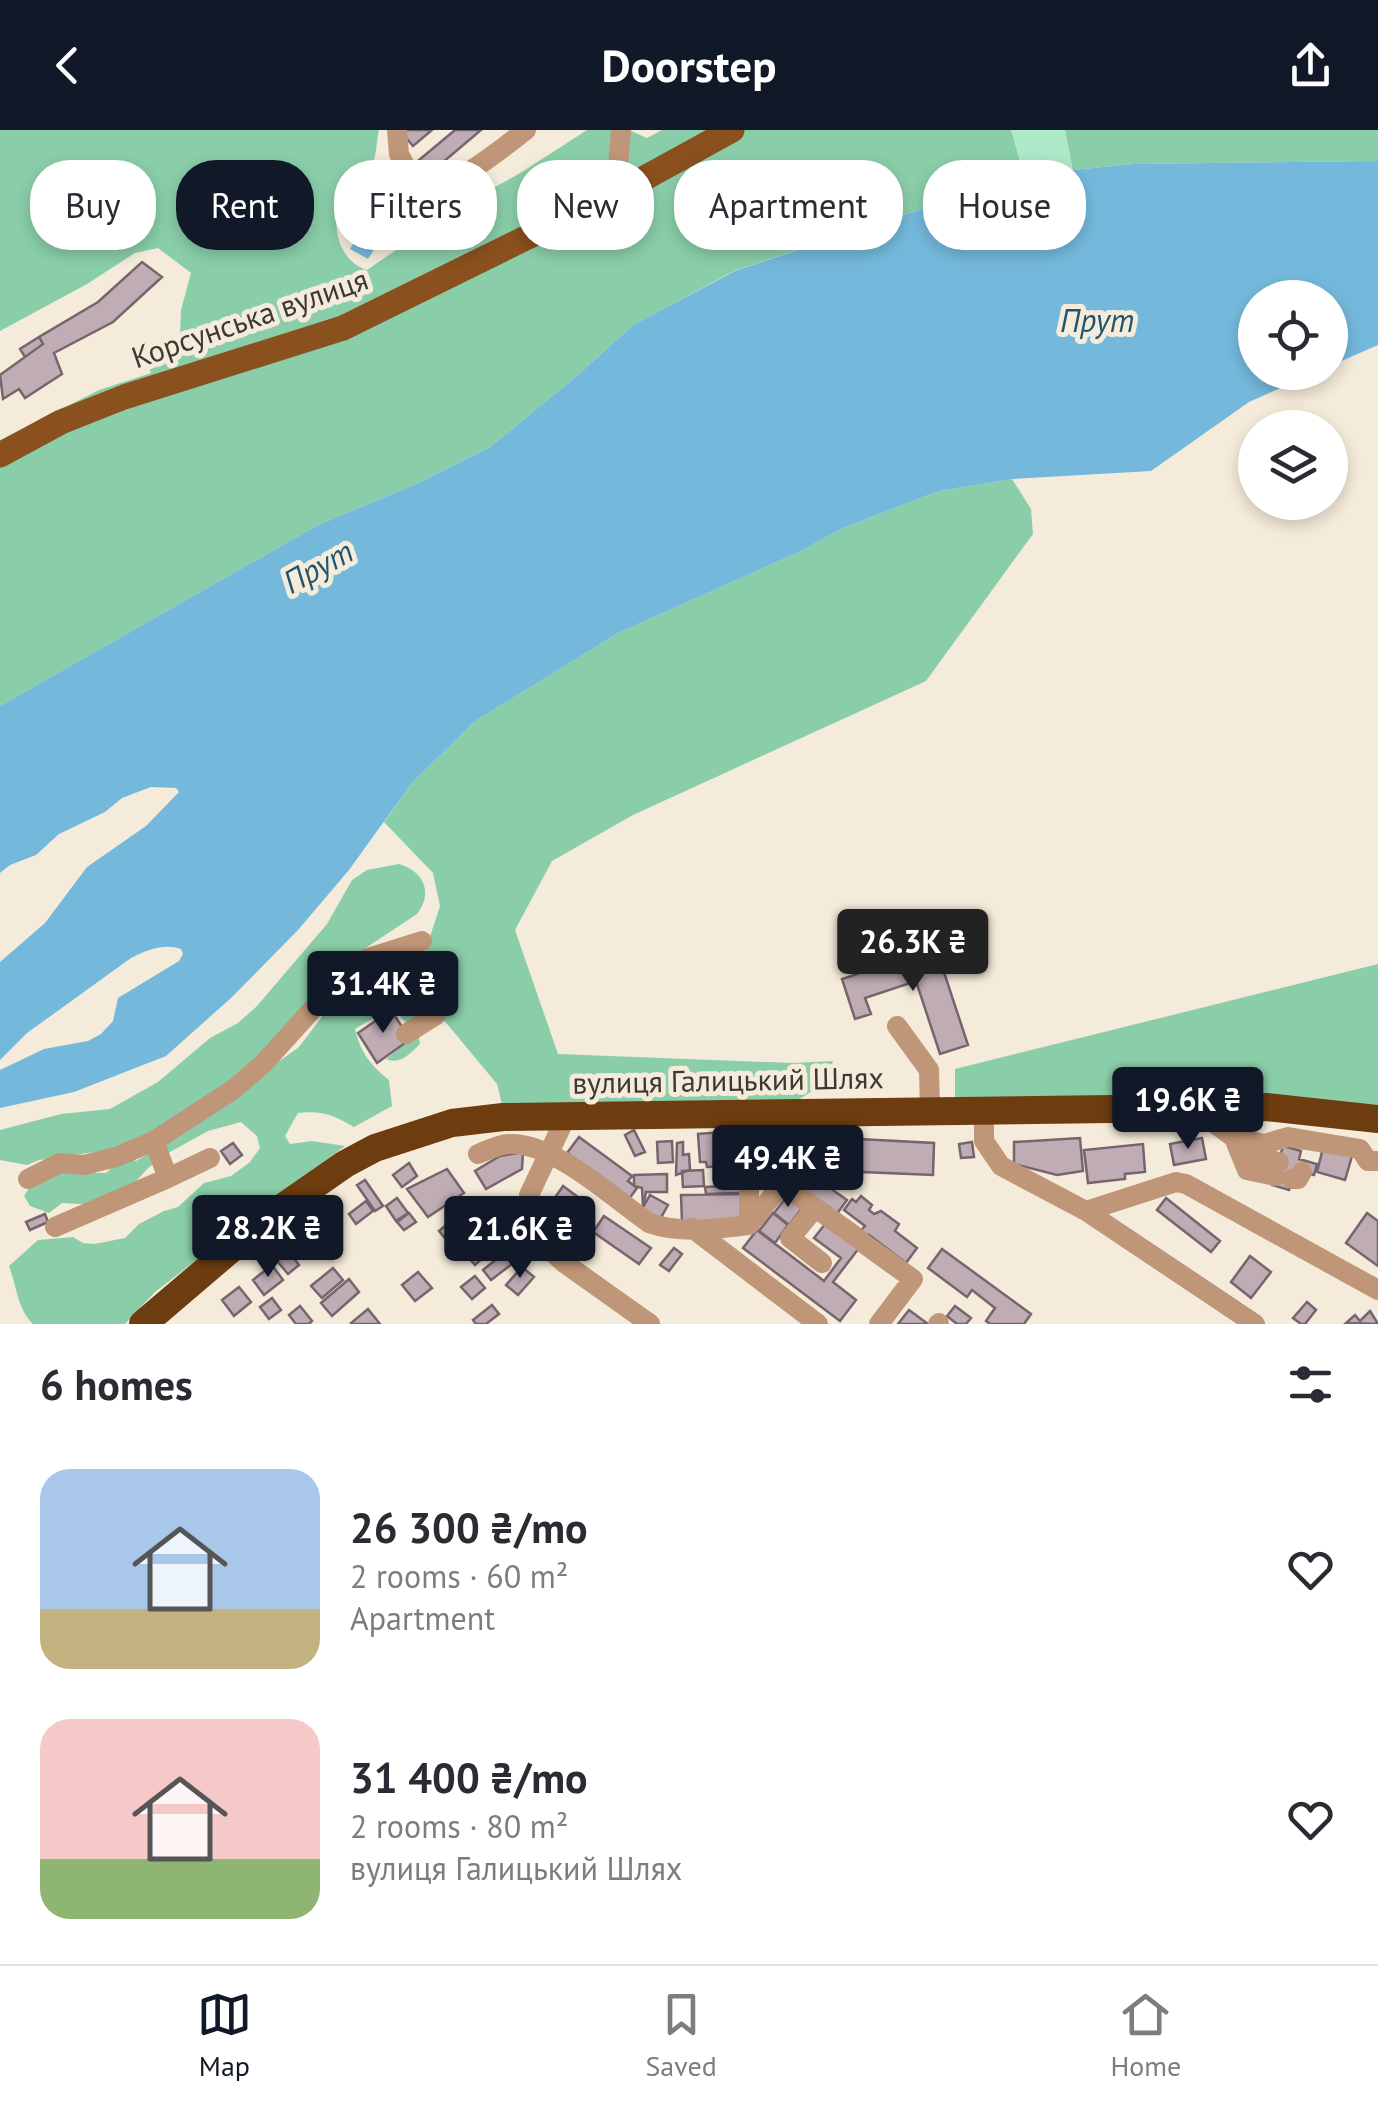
<!DOCTYPE html>
<meta charset="utf-8">
<style>
:root{--surface:#fff;--page:#f7f7f7;--text:#2b2b33;--muted:#7c7c81;--line:#e1e1e2;--accent:#111827}
body{margin:0;font-family:"PT Sans",sans-serif;background:var(--page);color:var(--text);height:100vh;display:flex;flex-direction:column;font-size:38px;white-space:nowrap}
*{box-sizing:border-box;margin:0}
p{font-size:32px;color:var(--muted)}
.icon{flex:none;width:55px;height:55px;fill:none;stroke:currentColor;stroke-width:2;stroke-linecap:round;stroke-linejoin:round}
.map{position:relative;height:1194px;overflow:hidden}
.drawer{display:flex;flex-direction:column;background:var(--surface);flex:1}
.drawer>*{flex:none}
.top-card{position:absolute;left:30px;top:30px;width:1320px;height:90px;display:flex;gap:20px}
.tools{position:absolute;left:1238px;top:150px;display:grid;gap:20px}
.tools a{display:grid;place-items:center;width:110px;height:110px;border-radius:50%;background:var(--surface);box-shadow:0 5px 15px #0003;font-size:50px}
.price{position:absolute;translate:-50% -85px;padding:0 22px;border-radius:10px;background:var(--accent);color:#fff;font-size:32px;line-height:65px;filter:drop-shadow(0 2px 5px #0008)}
.price::after{content:'';position:absolute;left:50%;top:60px;width:30px;height:22px;margin-left:-15px;background:inherit;clip-path:polygon(0 0,100% 0,50% 100%)}
.price.active{background:#222;color:#fff}
ul{padding:0;list-style:none}
li{display:flex;align-items:center;gap:30px;height:250px;padding:0 40px}
li span{display:grid;place-items:center;flex:none;width:280px;height:200px;border-radius:30px;color:#555}
li>.icon{margin-inline-start:auto}
span .icon{width:120px;height:120px;fill:#fffc;stroke-width:1}
li b{font-size:42px}
h2{display:flex;justify-content:space-between;align-items:center;height:120px;padding:0 40px;font-size:42px}
.tag{padding:0 35px;border-radius:40px;background:var(--surface);box-shadow:0 5px 15px #0003;font-size:35px;line-height:90px}
.tag.active{background:var(--accent);color:#fff}
header{display:flex;justify-content:space-between;align-items:center;height:130px;padding:0 40px;background:var(--accent);color:#fff;font-size:45px;font-weight:600}
.tab-bar{display:flex;justify-content:space-around;align-items:center;height:140px;border-top:2px solid var(--line);background:var(--surface);font-size:28px;color:var(--muted)}
.tab-bar a{display:grid;justify-items:center;gap:5px}
.tab-bar .active{color:var(--accent)}
.map>svg:first-child{display:block}
.green{fill:#aeeac9}
.forest{fill:#8acea9}
.water{fill:#74b9dc}
.building{fill:#bfacb5;stroke:#76656d;stroke-width:2.5}
.lines{fill:none;stroke-linecap:round;stroke-linejoin:round}
.minor{stroke:#bf9677;stroke-width:20}
.major{stroke:#8a501e;stroke-width:25}
.highway{stroke:#6d3d10;stroke-width:28}
.labels{text-anchor:middle;stroke-width:10;stroke-linejoin:round;paint-order:stroke}
.street-label{font-size:30px;fill:#3d3932;stroke:#f5ebda}
.water-label{font-size:32px;font-style:italic;fill:#1f566e;stroke:#f5ebda}
</style>
<header><svg class="icon" aria-label="back" viewBox="0 0 24 24"><path d="M15 5l-7 7 7 7"/></svg>Doorstep<svg class="icon" aria-label="share" viewBox="0 0 24 24"><path d="M12 15V3M7 8l5-5 5 5M5 13v7h14v-7"/></svg></header>
<div class="map">
<svg width="1378" height="1194" viewBox="0 0 1378 1194">
<rect width="100%" height="100%" fill="#f5ebda"/>
<!-- green -->
<path class="green" d="M1011 0H1065L1073 40 1024 45Z"/>
<!-- forest -->
<path class="forest" d="M0 0H379C376 11 377 30 370 39 363 50 346 54 341 66 330 94 338 131 367 140L457 78 522 42 587 0H629L647 8 662 0H1011L1024 45 734 141 633 195 577 246 490 317 416 354 318 395 0 576V310L99 260 151 243 145 225 180 205 181 180 191 143 158 118 135 123 87 154 0 201Z
M1065 0H1378V31L1133 34 1073 40Z
M1012 349 1031 379 1033 404 926 551 633 685 552 731 515 800 558 924 793 933 833 931 828 950 794 973 504 983 497 954 438 883 431 867 425 822 440 776 433 743 384 692 411 654 474 592 618 503 799 422 843 398 939 361Z
M399 734C423 741 434 762 417 784L355 825 266 925 137 1016 39 1030 27 1035 0 1030V1000L61 984 110 979 158 952 210 908 238 893 257 876 327 794 352 750 367 740Z
M1378 834V983L955 971V939Z
M374 840C406 846 415 867 421 898L418 903 420 914C410 924 400 935 386 929L411 909 407 894 396 881 379 878 372 889 355 899C360 922 371 936 389 950L392 976 354 997C334 985 322 980 298 983L285 1006 290 1014 312 1011 345 1016 216 1111 203 1125 155 1162 125 1194H33C17 1178 17 1157 9 1136L38 1110 73 1107 83 1113 94 1114 125 1108 139 1094 164 1081 178 1077 204 1053 231 1046 250 1032 260 1018 257 1006 241 992 208 1001 170 1022 148 1038 129 1059 96 1075 62 1073 49 1083 30 1076 24 1066 39 1042 106 1043 124 1026 136 1031 169 1011 299 917 356 842Z"/>
<!-- water -->
<path class="water" d="M1378 31V215L1330 236V168H1255V242L1314 243 1249 272 1151 341 1012 349 939 361 843 398 799 422 618 503 474 592 411 654 349 740 298 800 231 868 166 926 74 962 0 978V940L44 919 88 911 101 904 113 891 118 868 179 831 183 824 181 819C163 813 147 820 131 828L27 903 0 930V832L45 793 87 737 146 696 179 662 176 658 151 657 122 668 105 682 59 704 36 725 10 735 0 743V576L318 395 416 354 490 317 577 246 633 195 735 141 1024 45 1133 34Z
M383 73 393 80 394 89 368 129 350 119 375 74Z"/>
<!-- building -->
<path class="building" d="M407 0H432L413 16 402 3Z
M455 0H481L423 49 412 36Z
M142 132 162 147 113 192 54 223 62 244 25 268 19 259 3 269 0 245 43 214 39 207 98 172Z
M39 207 43 214 25 227 20 219Z
M936 818 968 915 940 924 916 851 865 868 871 884 855 889 842 849Z
M391 880 404 900 405 913 377 933 358 903Z
M634 1000 645 1022 635 1026 625 1005Z
M722 1002V1012H728L729 1036 707 1037 706 1032H700L698 1004Z
M579 1007 632 1046 628 1051 637 1058 629 1069 567 1023Z
M840 1008 934 1013 933 1045 838 1041Z
M1080 1008 1083 1041 1057 1045 1014 1034V1012Z
M1202 1008 1206 1029 1174 1035 1170 1014Z
M672 1011 673 1032 658 1033 657 1012Z
M683 1012V1025L689 1024 690 1040 676 1045 677 1013Z
M972 1012 974 1027 961 1028 959 1014Z
M233 1013 242 1025 230 1034 221 1021Z
M1143 1014 1145 1042 1125 1044V1049L1088 1053 1084 1020Z
M1283 1016 1301 1021 1299 1029 1317 1034 1314 1045 1295 1040 1289 1060 1272 1055Z
M1323 1018 1352 1026 1345 1050 1317 1042Z
M523 1022 522 1039 486 1059 475 1041 500 1026Z
M742 1024 740 1063 706 1064 705 1057 725 1056 724 1037H730L729 1025Z
M786 1027 847 1070 836 1085 775 1041Z
M409 1033 417 1046 402 1057 393 1045Z
M447 1039 464 1063 428 1087 407 1059Z
M703 1040 704 1056 683 1057 682 1041Z
M667 1044V1062H646L643 1078 642 1058 634 1056V1045Z
M365 1050 383 1076 375 1081 357 1055Z
M563 1056 586 1073 573 1091 550 1075Z
M742 1064V1091L682 1092 681 1065Z
M650 1065 668 1075 659 1091 641 1081Z
M788 1065 803 1077 789 1095 774 1083Z
M861 1066 872 1075 869 1080 874 1084 881 1081 899 1094 895 1101 917 1118 906 1133 869 1105 833 1152 856 1170 840 1191 743 1118 757 1100 824 1151 841 1128 814 1108 826 1093 857 1105 865 1096 844 1080 852 1069 856 1072Z
M397 1068 408 1083 396 1091 386 1076Z
M1166 1068 1220 1111 1211 1122 1157 1080Z
M366 1071 373 1081 356 1094 349 1084Z
M409 1083 416 1092 404 1100 397 1092Z
M773 1083 788 1095 775 1113 759 1101Z
M1367 1083 1378 1091V1136L1346 1113Z
M45 1084 48 1092 30 1100 26 1092Z
M457 1086 467 1098 449 1113 439 1101Z
M604 1086 651 1118 639 1134 593 1102Z
M329 1097 340 1111 329 1119 318 1105Z
M488 1111 494 1118 475 1135 468 1127Z
M284 1115 299 1135 288 1144 272 1125Z
M674 1118 682 1124 669 1141 660 1135Z
M942 1119 1031 1184 1024 1194H990L986 1191 995 1178 972 1160 967 1167 928 1138Z
M504 1123 512 1134 491 1150 483 1140Z
M1250 1126 1271 1142 1251 1168 1231 1152Z
M272 1135 283 1150 264 1165 253 1150Z
M522 1137 534 1147 518 1165 506 1155Z
M333 1138 343 1150 322 1168 311 1156Z
M418 1142 432 1158 415 1171 402 1155Z
M475 1146 485 1158 472 1169 461 1157Z
M349 1149 359 1162 332 1186 321 1173Z
M239 1157 251 1172 234 1186 222 1170Z
M272 1168 281 1180 269 1189 260 1177Z
M1307 1172 1316 1180 1305 1194H1301L1293 1188Z
M492 1175 499 1184 486 1194H476L473 1190Z
M300 1176 312 1191 309 1194H296L289 1185Z
M955 1176 971 1188 966 1194H957L947 1186Z
M368 1179 380 1194H352L351 1193Z
M909 1180 928 1194H898Z
M1370 1181 1378 1194 1346 1193 1355 1185 1360 1191Z"/>
<g class="lines">
<!-- minor -->
<path class="minor" d="M397 0 399 24 417 59C448 64 501 19 526 0
M621 0 618 37 621 61
M897 896 929 940 930 980
M406 904 436 885
M1193 978 1233 1007 1251 1026 1279 1032
M984 980V1011L1001 1036 1086 1081 1255 1194
M566 987 529 1065V1094L537 1108 563 1132 650 1194
M1233 1007 1264 1014 1288 1007 1360 1019 1368 1031H1378
M154 1011 168 1048 210 1028
M1236 1013 1247 1040 1275 1046
M478 1024C488 1020 498 1015 508 1014 553 1011 613 1068 649 1093 680 1104 717 1099 749 1095L782 1054 859 1109
M28 1049 60 1033 84 1035 116 1027 154 1011 234 959 263 934 348 840 368 828 422 811
M1292 1049H1298L1302 1042
M815 1078 790 1108 822 1133
M1086 1081 1176 1052 1186 1054 1378 1160
M749 1095V1027
M55 1097 168 1048
M692 1098 818 1194
M863 1113 913 1149 879 1194
M938 1194 939 1193"/>
<!-- major -->
<path class="major" d="M0 325 61 292 124 267 343 198 621 61 732 0"/>
<!-- highway -->
<path class="highway" d="M143 1194 266 1089 345 1034 375 1018 452 993 503 987 1266 977 1378 989"/>
</g>
<g class="labels">
<!-- street labels -->
<g class="street-label">
<text transform="translate(250 189) rotate(-19)" y="10">Корсунська вулиця</text>
<text transform="translate(728 951) rotate(-1)" y="10">вулиця Галицький Шлях</text>
</g>
<!-- water labels -->
<g class="water-label">
<text x="1097" y="202">Прут</text>
<text transform="translate(318 437) rotate(-29)" y="11">Прут</text>
</g>
</g>
</svg>
<div class="tools">
<a><svg class="icon" aria-label="locate" viewBox="0 0 24 24"><circle cx="12" cy="12" r="6"/><path d="M12 2v4M12 18v4M2 12h4M18 12h4"/></svg></a>
<a><svg class="icon" aria-label="layers" viewBox="0 0 24 24"><path d="M12 4l9 5-9 5-9-5zM3 14l9 5 9-5"/></svg></a>
</div>
<b class="price active" style="left:913px;top:864px">26.3K ₴</b>
<b class="price" style="left:383px;top:906px">31.4K ₴</b>
<b class="price" style="left:1188px;top:1022px">19.6K ₴</b>
<b class="price" style="left:788px;top:1080px">49.4K ₴</b>
<b class="price" style="left:268px;top:1150px">28.2K ₴</b>
<b class="price" style="left:520px;top:1151px">21.6K ₴</b>
<div class="top-card">
<a class="tag">Buy</a>
<a class="tag active">Rent</a>
<a class="tag">Filters</a>
<a class="tag">New</a>
<a class="tag">Apartment</a>
<a class="tag">House</a>
</div>
</div>
<section class="drawer">
<h2>6 homes<svg class="icon" aria-label="filters" viewBox="0 0 24 24"><path d="M4 7h16M4 17h16"/><circle cx="9" cy="7" r="2"/><circle cx="15" cy="17" r="2"/></svg></h2>
<ul>
<li><span style="background:linear-gradient(#a9c7e8 70%,#c2b280 0)"><svg class="icon" aria-label="home" viewBox="0 0 24 24"><path d="M3 11l9-7 9 7M6 9v11h12V9"/></svg></span><div><b>26 300 ₴/mo</b><p>2 rooms · 60 m²</p><p>Apartment</p></div><svg class="icon" aria-label="heart" viewBox="0 0 24 24"><path d="M12 20l-8-8c-3-5 5-10 8-4 3-6 11-1 8 4z"/></svg></li>
<li><span style="background:linear-gradient(#f6c9c9 70%,#8fb573 0)"><svg class="icon" aria-label="home" viewBox="0 0 24 24"><path d="M3 11l9-7 9 7M6 9v11h12V9"/></svg></span><div><b>31 400 ₴/mo</b><p>2 rooms · 80 m²</p><p>вулиця Галицький Шлях</p></div><svg class="icon" aria-label="heart" viewBox="0 0 24 24"><path d="M12 20l-8-8c-3-5 5-10 8-4 3-6 11-1 8 4z"/></svg></li>
</ul>
</section>
<nav class="tab-bar">
<a class="active"><svg class="icon" aria-label="map" viewBox="0 0 24 24"><path d="M3 6l6-2 6 2 6-2v14l-6 2-6-2-6 2zM9 4v14M15 6v14"/></svg>Map</a>
<a><svg class="icon" aria-label="saved" viewBox="0 0 24 24"><path d="M7 4h10v16l-5-4-5 4z"/></svg>Saved</a>
<a><svg class="icon" aria-label="home" viewBox="0 0 24 24"><path d="M3 11l9-7 9 7M6 9v11h12V9"/></svg>Home</a>
</nav>
